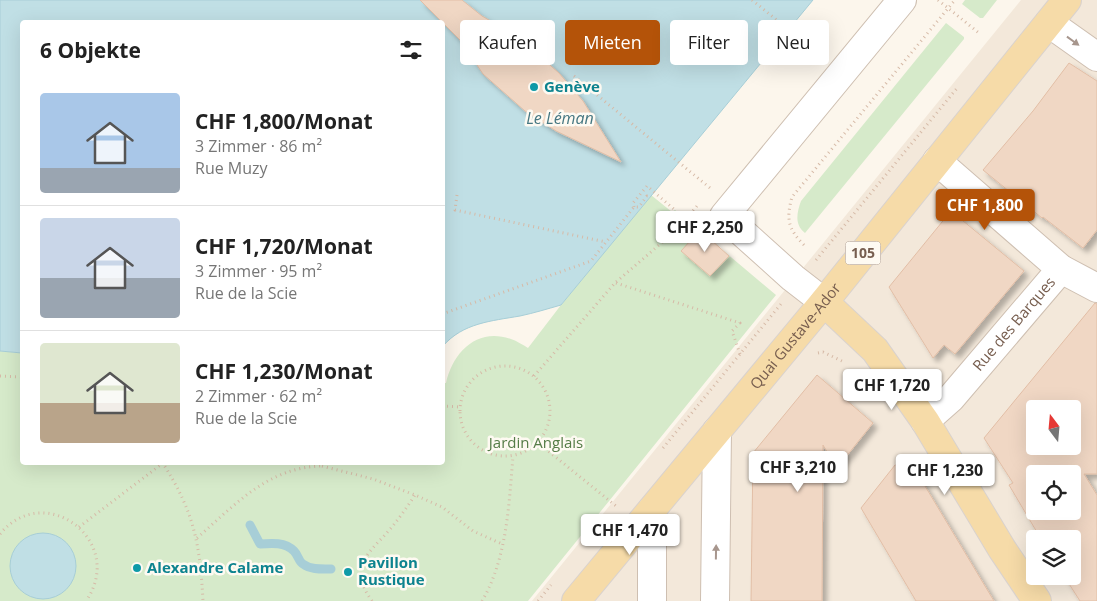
<!DOCTYPE html>
<html lang="de">
<meta charset="utf-8">
<style>
:root{--surface:#fff;--page:#f6f6f6;--text:#222;--muted:#767676;--line:#e0e0e0;--accent:#b45309}
body{margin:0;font-family:"Open Sans",sans-serif;background:var(--page);color:var(--text);height:100vh;display:flex;flex-direction:column;font-size:19px;white-space:nowrap}
*{box-sizing:border-box;margin:0}
p{font-size:16px;color:var(--muted)}
.icon{flex:none;width:28px;height:28px;fill:none;stroke:currentColor;stroke-width:2;stroke-linecap:round;stroke-linejoin:round}
.map{position:relative;flex:1;overflow:hidden}
.details{position:absolute;left:20px;top:20px;width:425px;height:445px;display:flex;flex-direction:column;background:var(--surface);border-radius:5px;box-shadow:0 5px 20px #0002}
.details>*{flex:none}
.hud{position:absolute;left:460px;top:20px;width:475px;height:45px;display:flex;gap:10px}
.needle{width:32px;rotate:344deg}
.fabs{position:absolute;left:1026px;top:400px;display:grid;gap:10px}
.fabs a{display:grid;place-items:center;width:55px;height:55px;border-radius:5px;background:var(--surface);box-shadow:0 5px 20px #0002;font-size:25px}
.price{position:absolute;translate:-50% -42px;padding:0 11px;border-radius:5px;background:#fff;color:#222;font-size:16px;line-height:32px;filter:drop-shadow(0 1px 2px #0008)}
.price::after{content:'';position:absolute;left:50%;top:30px;width:15px;height:11px;margin-left:-8px;background:inherit;clip-path:polygon(0 0,100% 0,50% 100%)}
.price.selected{background:var(--accent);color:#fff}
ul{padding:0;list-style:none}
li{display:flex;align-items:center;gap:15px;height:125px;padding:0 20px}
li+li{border-top:1px solid var(--line)}
li span{display:grid;place-items:center;flex:none;width:140px;height:100px;border-radius:5px;color:#555}
li>.icon{margin-inline-start:auto}
span .icon{width:60px;height:60px;fill:#fffc;stroke-width:1}
li b{font-size:21px}
h2{display:flex;justify-content:space-between;align-items:center;height:60px;padding:0 20px;font-size:21px}
.pill{padding:0 18px;border-radius:5px;background:var(--surface);box-shadow:0 5px 20px #0002;font-size:18px;line-height:45px}
.pill.selected{background:var(--accent);color:#fff}
.map>svg:first-child{display:block}
.residential{fill:#f3e8da;fill-rule:evenodd}
.green{fill:#d6eaca}
.water{fill:#c0dfe5;stroke:#a7ced7}
.lines{fill:none;stroke-linecap:round;stroke-linejoin:round}
.stream{stroke:#a7ced7;stroke-width:9}
.building{fill:#f0d7c4;stroke:#e2bea6;fill-rule:evenodd;filter:url(#shadow)}
.minor-casing{stroke:#cebfb1;stroke-width:30}
.major-casing{stroke:#d9d2ce;stroke-width:30}
.path{stroke:#d6baa7;stroke-width:3;stroke-dasharray:1 4;stroke-linecap:butt}
.minor{stroke:#fff;stroke-width:28}
.major{stroke:#f6dba8;stroke-width:28}
.oneway{fill:#a7968d}
.culture-dot{fill:#0f9aa8;stroke:#fefaf2;stroke-width:2}
.labels{text-anchor:middle;stroke-width:5;stroke-linejoin:round;paint-order:stroke}
.shield{fill:#fefaf2;stroke:#a08d80;stroke-width:1}
.shield-label{font-size:14px;font-weight:bold;fill:#775e4f}
.culture-label{font-size:15px;font-weight:bold;fill:#0d838f;stroke:#fefaf2;text-anchor:start}
.street-label{font-size:15px;fill:#775e4f;stroke:#fefaf2}
.park-label{font-size:15px;fill:#557c47;stroke:#fefaf2}
.water-label{font-size:16px;font-style:italic;fill:#467782;stroke:#fefaf2}
</style>
<div class="map">
<svg width="1097" height="601" viewBox="0 0 1097 601">
<defs>
<filter id="shadow"><feDropShadow dx="4.5" dy="4.5" stdDeviation="2.5" flood-color="#0004"/></filter>
</defs>
<rect width="100%" height="100%" fill="#fcf6ec"/>
<!-- residential -->
<path class="residential" d="M1021 0H1097V601H532ZM1035 409H1072V446H1035ZM1035 474H1072V511H1035ZM1035 539H1072V576H1035Z"/>
<!-- green -->
<path class="green" d="M965 0H997L983 18H980L962 4Z
M946 23 964 37V39L805 233C794 225 797 212 801 201Z
M651 195 672 212 675 210 776 295 528 601H0V351L22 353V462H442L443 383H446C453 352 477 327 511 339 517 341 523 345 528 348L561 305Z"/>
<!-- water -->
<path class="water" d="M0 0H813L561 305C547 309 534 313 520 316 491 321 463 323 443 346L442 22H22V353L0 351Z
M10 566a33 33 0 1 1 66 0a33 33 0 1 1-66 0Z"/>
<g class="lines">
<!-- stream -->
<path class="stream" d="M250 525 260 544C272 543 285 542 294 551 298 555 299 562 303 564 311 570 322 569 331 569"/>
</g>
<!-- building -->
<path class="building" d="M420 0H462L482 16 517 36 559 73 583 101 621 162 556 131 525 111 483 74 460 40Z
M1069 63 1097 81V230L1083 248 1043 217 1042 218 983 170 1033 111Z
M951 211 1024 271 955 354 944 345 933 358 889 287Z
M700 230 729 256 710 276 681 251Z
M1095 303 1097 304V474H1084L1097 495V601H1080L1064 576H1072V539H1041L1009 485 1013 483 984 438ZM1035 409H1072V446H1035ZM1035 474H1072V511H1035Z
M817 375 873 423 837 468 823 445 822 601H751L753 453Z
M895 465 913 466 994 601H916L861 508Z"/>
<g class="lines">
<!-- minor casing -->
<g class="minor-casing">
<g id="minor">
<path d="M1049 23 1097 57"/>
<path d="M937 161 1061 269 1097 288"/>
<path d="M824 302 793 278 724 216 902 0"/>
<path id="s1" d="M925 421 951 398 1061 269"/>
<path d="M652 510V601"/>
<path d="M715 601 717 431"/>
</g>
</g>
<!-- major casing -->
<g class="major-casing">
<g id="major">
<path d="M824 302 875 350 925 421 1002 549 1037 601"/>
<path id="s2" d="M576 601 824 302 1067 0"/>
</g>
</g>
<!-- path -->
<path class="path" d="M752 0 820 55
M938 0 979 33
M574 76 710 188
M457 195 455 210 606 242
M634 207 633 203 647 186 675 210
M804 245C788 229 786 219 792 197L955 0
M816 260 958 87
M616 283 740 323 732 331 740 354
M442 314 591 261 634 207H639L647 196 649 198
M818 353 823 352 844 362
M460 411a45 45 0 1 1 90 0a45 45 0 1 1-90 0Z
M0 376 22 377
M534 376 615 283 681 226 697 206
M442 406 460 407
M537 442 616 506
M663 448 781 304
M162 462C194 511 200 544 203 601
M322 466 373 479 415 495 442 507 473 531 502 544
M79 527 163 463
M0 534C45 479 127 542 86 601
M197 538C235 505 268 467 322 466V462
M372 601C346 565 371 552 392 527 400 517 408 506 415 495
M482 601C507 559 509 504 513 456
M538 601 551 585"/>
<!-- minor -->
<use href="#minor" class="minor"/>
<!-- major -->
<use href="#major" class="major"/>
</g>
<!-- one-way arrows -->
<defs><path id="oneway-solid" d="M-6-.8H1V-3.2L6.5 0L1 3.2V.8H-6Z" transform="scale(1.25)"/></defs>
<g class="oneway">
<use href="#oneway-solid" transform="translate(1073 41) rotate(36)"/>
<use href="#oneway-solid" transform="translate(716 552) rotate(-89)"/>
</g>
<!-- markers -->
<g class="culture-dot">
<circle cx="534" cy="87" r="5"/>
<circle cx="137" cy="568" r="5"/>
<circle cx="348" cy="572" r="5"/>
</g>
<g class="labels">
<!-- shield labels -->
<rect class="shield" x="845.5" y="241.5" width="35" height="23" rx="4"/>
<g class="shield-label">
<text x="863" y="258">105</text>
</g>
<!-- culture labels -->
<g class="culture-label">
<text x="544" y="92">Genève</text>
<text x="358" y="568">Pavillon<tspan x="358" dy="17">Rustique</tspan></text>
<text x="147" y="573">Alexandre Calame</text>
</g>
<!-- street labels -->
<g class="street-label">
<text dy="5" stroke="none"><textPath href="#s1" startOffset="132">Rue des Barques</textPath></text>
<text dy="5" stroke="none"><textPath href="#s2" startOffset="344">Quai Gustave-Ador</textPath></text>
</g>
<!-- park labels -->
<g class="park-label">
<text x="536" y="448">Jardin Anglais</text>
</g>
<!-- water labels -->
<g class="water-label">
<text x="560" y="124">Le Léman</text>
</g>
</g>
</svg>
<div class="fabs">
<a><svg class="needle" viewBox="-14 -14 28 28"><path d="M0-13l5 13h-10z" fill="#e53935"/><path d="M0 13l5-13h-10z" fill="#767676"/></svg></a>
<a><svg class="icon" aria-label="locate" viewBox="0 0 24 24"><circle cx="12" cy="12" r="6"/><path d="M12 2v4M12 18v4M2 12h4M18 12h4"/></svg></a>
<a><svg class="icon" aria-label="layers" viewBox="0 0 24 24"><path d="M12 4l9 5-9 5-9-5zM3 14l9 5 9-5"/></svg></a>
</div>
<b class="price selected" style="left:985px;top:231px">CHF 1,800</b>
<b class="price" style="left:705px;top:253px">CHF 2,250</b>
<b class="price" style="left:892px;top:411px">CHF 1,720</b>
<b class="price" style="left:798px;top:493px">CHF 3,210</b>
<b class="price" style="left:945px;top:496px">CHF 1,230</b>
<b class="price" style="left:630px;top:556px">CHF 1,470</b>
<div class="hud">
<a class="pill">Kaufen</a>
<a class="pill selected">Mieten</a>
<a class="pill">Filter</a>
<a class="pill">Neu</a>
</div>
<section class="details">
<h2>6 Objekte<svg class="icon" aria-label="filters" viewBox="0 0 24 24"><path d="M4 7h16M4 17h16"/><circle cx="9" cy="7" r="2"/><circle cx="15" cy="17" r="2"/></svg></h2>
<ul>
<li><span style="background:linear-gradient(#a9c7e8 75%,#9aa5b1 0)"><svg class="icon" aria-label="home" viewBox="0 0 24 24"><path d="M3 11l9-7 9 7M6 9v11h12V9"/></svg></span><div><b>CHF 1,800/Monat</b><p>3 Zimmer · 86 m²</p><p>Rue Muzy</p></div></li>
<li><span style="background:linear-gradient(#c9d6e8 60%,#9aa5b1 0)"><svg class="icon" aria-label="home" viewBox="0 0 24 24"><path d="M3 11l9-7 9 7M6 9v11h12V9"/></svg></span><div><b>CHF 1,720/Monat</b><p>3 Zimmer · 95 m²</p><p>Rue de la Scie</p></div></li>
<li><span style="background:linear-gradient(#dfe7d0 60%,#b9a48a 0)"><svg class="icon" aria-label="home" viewBox="0 0 24 24"><path d="M3 11l9-7 9 7M6 9v11h12V9"/></svg></span><div><b>CHF 1,230/Monat</b><p>2 Zimmer · 62 m²</p><p>Rue de la Scie</p></div></li>
</ul>
</section>
</div>
